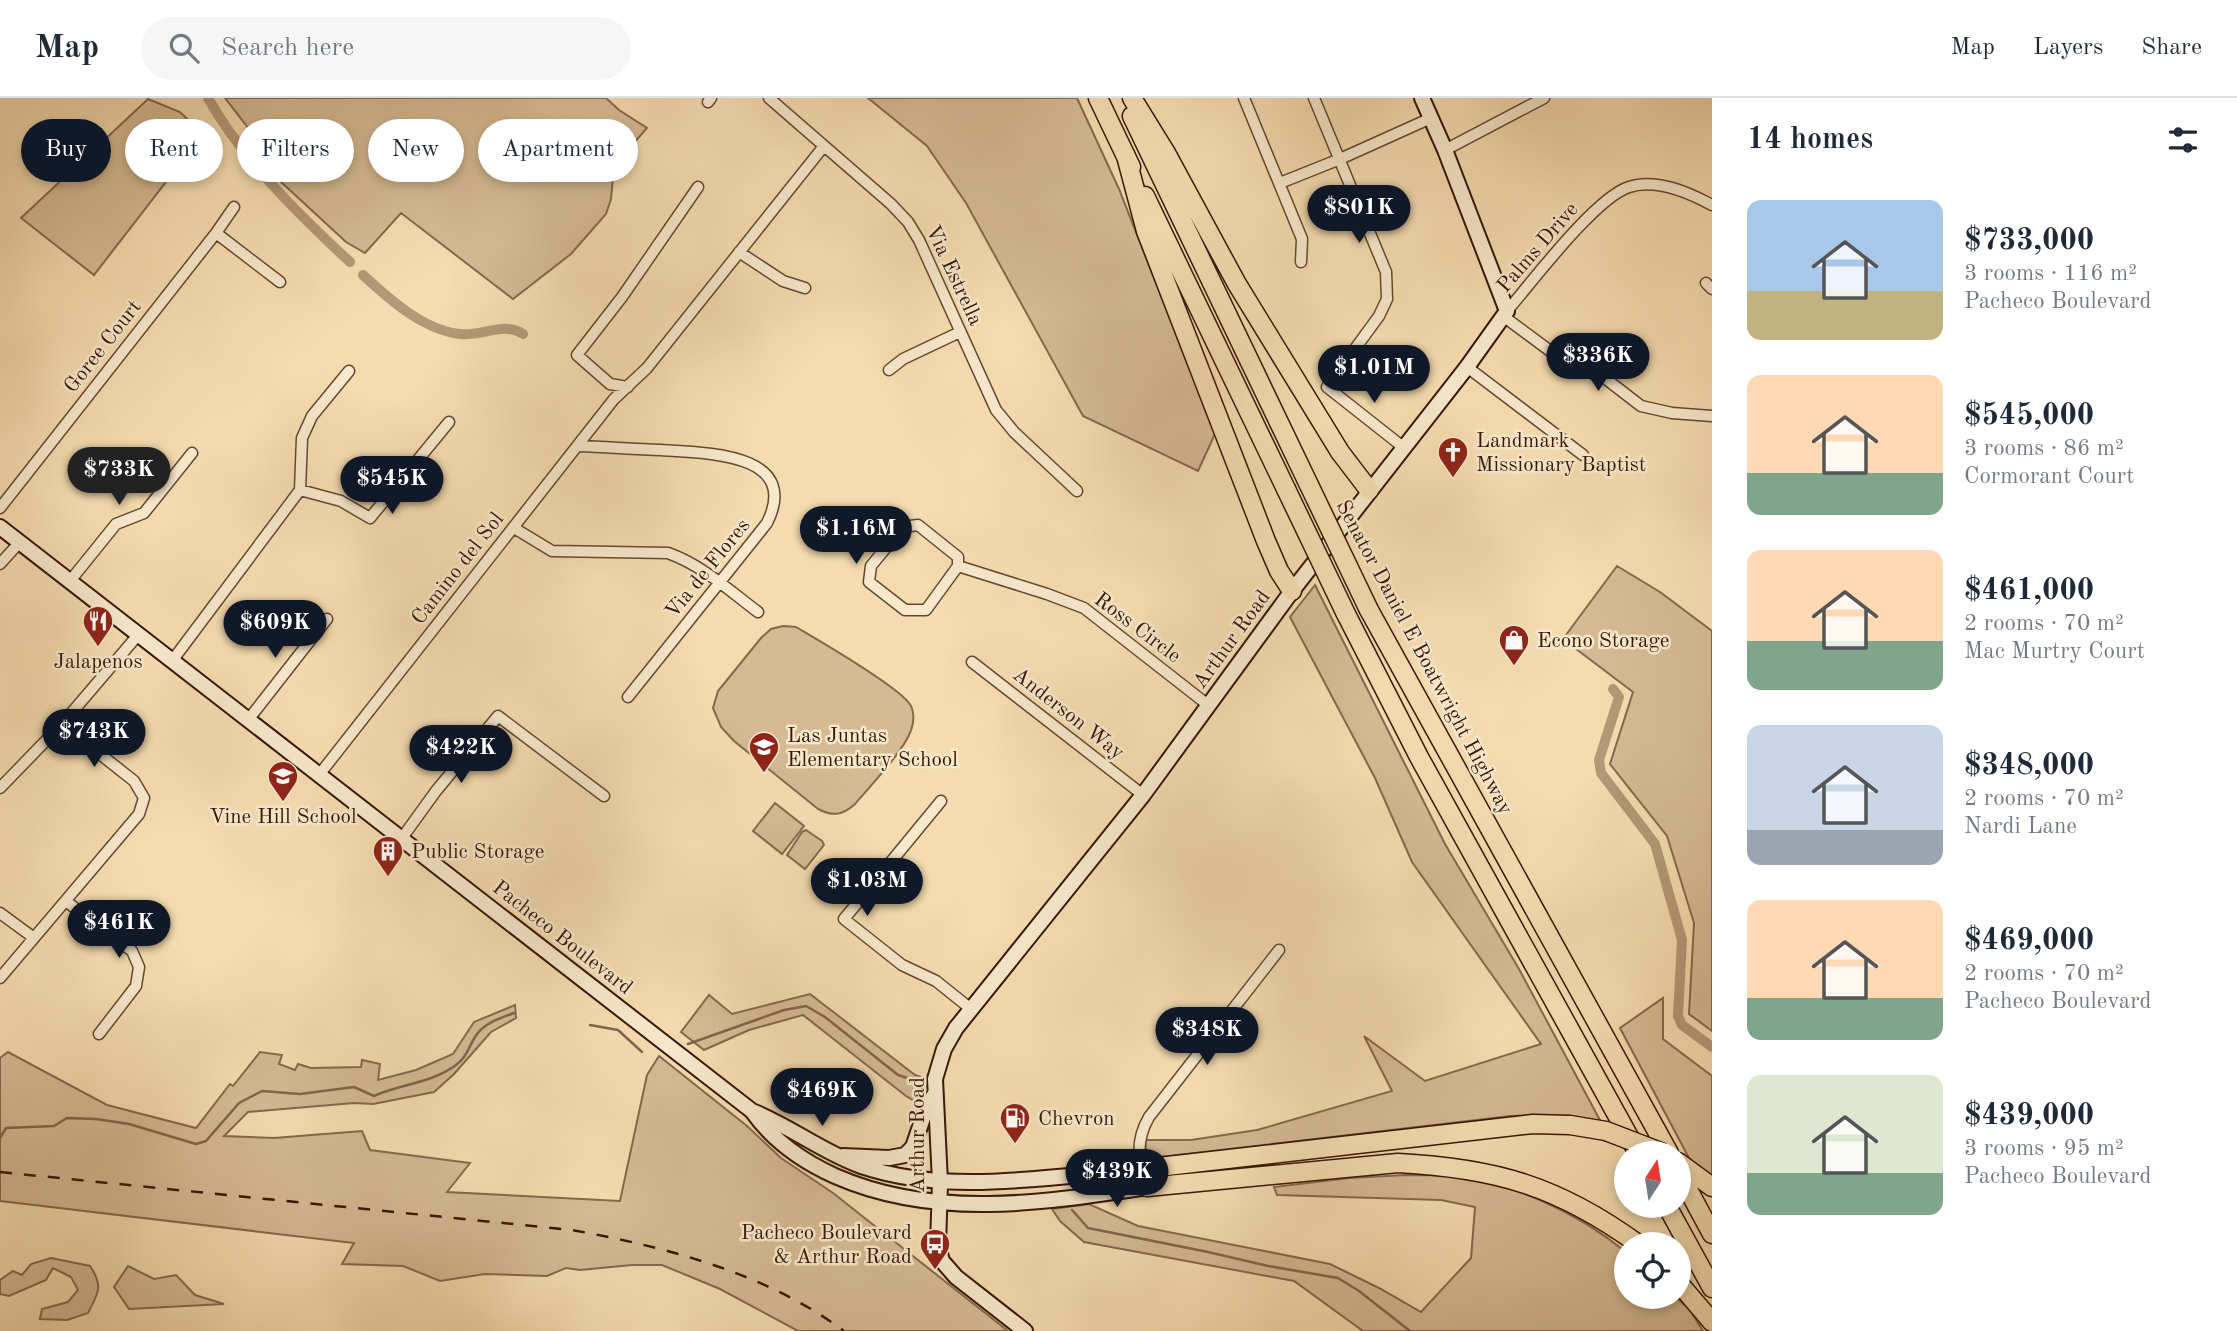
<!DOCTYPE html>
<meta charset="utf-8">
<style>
:root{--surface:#fff;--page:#f6f6f7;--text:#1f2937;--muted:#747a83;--line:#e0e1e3;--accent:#111827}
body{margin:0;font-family:"Old Standard TT",serif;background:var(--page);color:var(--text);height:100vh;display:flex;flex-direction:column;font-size:26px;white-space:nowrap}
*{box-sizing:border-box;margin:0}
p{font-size:23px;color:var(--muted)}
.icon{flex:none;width:38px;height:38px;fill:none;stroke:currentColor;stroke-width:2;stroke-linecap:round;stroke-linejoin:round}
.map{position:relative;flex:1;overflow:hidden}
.side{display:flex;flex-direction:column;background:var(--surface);width:525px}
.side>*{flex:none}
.banner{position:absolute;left:21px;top:21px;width:665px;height:63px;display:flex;gap:14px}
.needle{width:46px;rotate:12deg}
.buttons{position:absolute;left:1614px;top:1043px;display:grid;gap:14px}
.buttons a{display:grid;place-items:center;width:77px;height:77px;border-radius:50%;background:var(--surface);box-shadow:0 4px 10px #0003;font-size:35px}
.price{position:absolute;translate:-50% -60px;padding:0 16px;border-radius:24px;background:var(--accent);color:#fff;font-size:23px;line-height:46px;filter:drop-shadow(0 2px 4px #0008)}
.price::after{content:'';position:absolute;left:50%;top:42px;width:21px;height:16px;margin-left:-10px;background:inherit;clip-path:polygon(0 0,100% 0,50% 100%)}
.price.on{background:#222;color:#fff}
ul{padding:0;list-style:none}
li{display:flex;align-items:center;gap:21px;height:175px;padding:0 35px}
li span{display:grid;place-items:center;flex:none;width:196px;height:140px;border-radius:14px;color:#555}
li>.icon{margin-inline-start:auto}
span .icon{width:84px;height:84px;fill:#fffc;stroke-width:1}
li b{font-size:30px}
h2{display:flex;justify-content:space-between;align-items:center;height:84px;padding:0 35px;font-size:30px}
.pill{padding:0 24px;border-radius:32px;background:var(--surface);box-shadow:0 4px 10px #0003;font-size:24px;line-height:63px}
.pill.on{background:var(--accent);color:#fff}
header{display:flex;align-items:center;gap:42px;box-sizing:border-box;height:98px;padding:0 35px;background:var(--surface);border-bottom:2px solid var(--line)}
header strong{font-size:33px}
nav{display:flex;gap:38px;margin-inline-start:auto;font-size:24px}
.search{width:490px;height:63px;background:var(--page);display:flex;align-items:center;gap:18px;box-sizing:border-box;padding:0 24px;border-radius:38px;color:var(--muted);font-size:26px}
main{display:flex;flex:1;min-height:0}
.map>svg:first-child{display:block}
.green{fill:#d5ba93;stroke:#86684c;stroke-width:2}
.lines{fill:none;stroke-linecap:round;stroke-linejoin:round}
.stream{stroke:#826549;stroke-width:2.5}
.canal{stroke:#b49976;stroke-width:10}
.street-casing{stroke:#664830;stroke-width:13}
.secondary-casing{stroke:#371606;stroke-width:18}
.highway-casing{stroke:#371606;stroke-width:21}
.street{stroke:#f8e8cc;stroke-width:10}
.secondary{stroke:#f8e8cc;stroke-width:14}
.highway{stroke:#f5dcb0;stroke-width:18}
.rail{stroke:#371606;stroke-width:2.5;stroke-dasharray:12 12;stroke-linecap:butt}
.highway-bridge-casing{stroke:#371606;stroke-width:21;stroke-linecap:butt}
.highway-bridge{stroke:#f5dcb0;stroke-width:18}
.labels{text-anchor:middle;stroke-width:5;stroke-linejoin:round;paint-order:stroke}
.street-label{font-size:21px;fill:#371606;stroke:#f8e8cc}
.poi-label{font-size:21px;fill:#371606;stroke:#f8e8cc;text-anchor:start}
</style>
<header>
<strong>Map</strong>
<div class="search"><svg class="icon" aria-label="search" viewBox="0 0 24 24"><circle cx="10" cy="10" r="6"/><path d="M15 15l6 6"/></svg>Search here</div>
<nav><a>Map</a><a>Layers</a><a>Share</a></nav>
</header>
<main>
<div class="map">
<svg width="1712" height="1233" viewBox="0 0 1712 1233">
<rect width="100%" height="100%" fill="#f5dcb0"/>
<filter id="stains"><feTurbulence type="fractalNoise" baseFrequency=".00286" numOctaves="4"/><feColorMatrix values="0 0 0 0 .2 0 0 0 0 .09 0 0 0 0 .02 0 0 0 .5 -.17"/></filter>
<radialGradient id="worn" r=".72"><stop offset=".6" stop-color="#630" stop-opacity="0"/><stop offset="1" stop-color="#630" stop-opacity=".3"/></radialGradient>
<!-- green -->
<path class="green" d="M225 0H606L619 12 647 30 614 68 611 101 606 116 571 156 513 201 401 115 365 155 346 144 280 83 252 35Z
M868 0H1077L1119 91 1215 336 1198 373 1083 318 966 105 927 48Z
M148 1 180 14 203 36 94 177 21 120Z
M1617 468 1660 494 1712 533V933L1689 916 1694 825 1667 738 1610 666 1633 594 1563 541Z
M1315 487 1445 746 1519 871 1601 1024 1547 1017 1510 1018 1152 1060 1146 1055 1145 1042H1191L1257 1032 1392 993 1364 938 1425 983 1541 946 1412 764 1375 680 1290 519Z
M783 528 796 529C818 542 902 590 911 608 914 614 914 623 912 629 907 650 870 688 855 706 843 717 833 719 818 711L734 643 721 629 713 610 718 593 761 540 771 531Z
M775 705 804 728 782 756 753 733Z
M806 732 822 743 824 747 805 771 787 757 802 734Z
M810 896 915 977 924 980 920 1001 916 1004 906 998 803 917 749 932 704 952 681 934 709 897 732 916Z
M1663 900V941L1712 978V1089L1690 1062 1620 930Z
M515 907 516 920 491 934 454 976 434 994 373 1006 354 1005 248 1014 224 1038 274 1040 362 1033 370 1052 470 1065 447 1094 620 1103 647 977 659 958 747 1028 781 1060 833 1095 1008 1233H798L720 1191 662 1167H632L580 1172 566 1170 547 1178 485 1176 440 1183 403 1168 342 1166 354 1145 0 1103V960L8 954 107 1007 196 1030 230 986 233 988 260 954 282 957 279 966 295 972 298 966 311 970 361 969 362 962 380 966 378 982 416 972 453 956 474 924Z
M1406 1077C1420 1077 1435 1077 1449 1078 1511 1083 1578 1115 1626 1154V1199H1676L1690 1212 1703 1233H1363L1294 1183 1084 1144 1060 1123 1052 1111 1089 1106 1138 1128 1330 1166 1379 1190 1421 1214 1471 1160 1475 1109 1441 1102 1277 1097 1274 1089 1349 1080Z
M51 1160 90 1168C104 1189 98 1195 88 1215L67 1222 40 1221 42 1211 68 1204 78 1192 71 1179 53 1170 46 1182 9 1198 0 1196V1182L13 1173 22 1177 31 1166Z
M128 1168 154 1181 176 1177 195 1197 224 1206 129 1211 114 1189Z"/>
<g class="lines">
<!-- stream -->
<path class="stream" d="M590 927 618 932 642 954
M688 946 784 912 806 908 825 919 898 977 923 985
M0 1040 6 1030 54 1028 67 1020 96 1021 129 1026 196 1046 206 1043 239 1005 262 993 300 996 354 989 374 998C401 986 432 985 456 967 468 958 469 947 477 936 486 924 501 920 514 915
M1072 1112 1088 1130 1208 1154 1268 1168 1338 1180 1359 1193 1410 1233"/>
<!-- canal -->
<path class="canal" d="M208 0C243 62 298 116 350 164
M363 177C389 201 423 232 460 236 480 239 505 223 523 236
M1613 591 1619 599 1599 662 1601 675 1655 746 1682 842 1678 918 1682 927 1712 949"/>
<!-- street casing -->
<g class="street-casing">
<path id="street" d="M769 0 891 106 908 124 919 142 996 312 1014 334 1077 393
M1244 0 1302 141 1301 164
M1314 0 1386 174 1387 201 1379 218 1327 289 1403 349
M708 4 711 0
M1445 52 1544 0
M1280 85 1340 61 1431 20
M216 135 280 184
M739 154 783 183 805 190
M1706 185 1712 191
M1507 213C1532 184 1595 100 1629 89 1656 80 1688 94 1712 107
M1503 218 1565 264 1606 281 1641 308 1672 315 1712 318
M1467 269 1583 357
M889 272 903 261 960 234
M628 289 610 286 577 257 622 199 698 89
M579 348C606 349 633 351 661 352 704 355 802 354 767 425L628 599
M300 392 341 403 370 420 449 324
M0 410 216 135 234 109
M918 427 958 459V468L926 512H905L869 484 871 468 903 429Z
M514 430 552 453 668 455C702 467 730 493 758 514
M0 466 20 444
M958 468 1047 496 1084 510 1208 607
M70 483 116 426 144 415 192 355
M172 563 300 392 302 340 312 318 349 273
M972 564 1143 697
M248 622 327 521
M319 677 614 301 647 270 824 48
M0 690 62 626 138 537
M941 703 844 821 902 867 936 883 971 911
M402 740 436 693 498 618 604 698
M67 804 132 853 139 869 136 888 99 936
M0 815 34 840
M0 880 139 716 144 700 134 683 62 626
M1143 1075C1137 1056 1139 1036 1149 1019L1279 852"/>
</g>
<!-- secondary casing -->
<g class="secondary-casing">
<path id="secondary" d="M0 429 752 1013C790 1028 822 1054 861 1068 950 1098 1050 1078 1141 1071
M752 1013C773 1043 802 1063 835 1078 935 1122 1043 1105 1147 1089
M843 1058 889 1060 905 1057 913 1049 925 1014 935 995
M1025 1233 956 1179 942 1163 938 1148 940 1084 935 981 944 951 956 930 1143 697 1292 493 1467 269 1507 213 1445 52 1422 0"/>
</g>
<!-- highway casing -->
<g class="highway-casing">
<path id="highway" d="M1098 0 1131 69
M1132 0 1166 55 1237 186 1340 354 1369 392
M1132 18 1309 387
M1126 58 1146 133 1266 443 1279 473 1292 493
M1145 98 1286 391
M1369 512 1669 1055
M1346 516 1419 659 1638 1055
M1678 1064 1712 1089
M1141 1071 1533 1026 1570 1027 1606 1033
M1678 1073 1712 1136
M1147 1089 1398 1065C1495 1070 1558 1088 1638 1146
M1667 1108 1712 1190
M1678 1184 1712 1224"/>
</g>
<!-- street -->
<use href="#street" class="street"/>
<!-- secondary -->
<use href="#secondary" class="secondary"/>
<!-- highway -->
<use href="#highway" class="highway"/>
<!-- rail -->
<path class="rail" d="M0 1074 572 1132C666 1149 766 1175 844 1233"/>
<!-- highway-bridge casing -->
<g class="highway-bridge-casing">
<path id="highway-bridge" d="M1309 387 1369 512
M1286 391 1346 516
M1606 1033 1663 1055"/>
</g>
<!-- highway-bridge -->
<use href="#highway-bridge" class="highway-bridge"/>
</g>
<!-- icons -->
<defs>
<g id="church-pin" transform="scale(1.575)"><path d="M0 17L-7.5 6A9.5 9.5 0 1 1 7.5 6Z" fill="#8f2418" stroke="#f8e8cc"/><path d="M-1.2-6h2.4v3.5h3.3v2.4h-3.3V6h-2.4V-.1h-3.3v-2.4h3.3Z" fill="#fff"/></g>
<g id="restaurant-pin" transform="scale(1.575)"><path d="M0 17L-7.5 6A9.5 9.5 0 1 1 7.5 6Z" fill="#8f2418" stroke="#f8e8cc"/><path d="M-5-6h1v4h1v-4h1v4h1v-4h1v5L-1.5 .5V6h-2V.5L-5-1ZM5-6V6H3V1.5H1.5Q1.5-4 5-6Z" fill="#fff"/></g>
<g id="shop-pin" transform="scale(1.575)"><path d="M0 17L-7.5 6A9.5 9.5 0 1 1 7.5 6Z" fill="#8f2418" stroke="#f8e8cc"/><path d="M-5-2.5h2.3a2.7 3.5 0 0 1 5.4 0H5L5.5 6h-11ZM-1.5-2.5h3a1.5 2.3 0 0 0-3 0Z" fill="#fff"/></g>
<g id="school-pin" transform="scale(1.575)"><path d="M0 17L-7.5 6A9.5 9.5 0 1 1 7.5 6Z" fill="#8f2418" stroke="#f8e8cc"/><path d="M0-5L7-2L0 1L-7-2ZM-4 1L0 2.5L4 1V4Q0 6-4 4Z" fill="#fff"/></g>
<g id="building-pin" transform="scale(1.575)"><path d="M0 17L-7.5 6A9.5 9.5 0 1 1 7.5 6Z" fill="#8f2418" stroke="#f8e8cc"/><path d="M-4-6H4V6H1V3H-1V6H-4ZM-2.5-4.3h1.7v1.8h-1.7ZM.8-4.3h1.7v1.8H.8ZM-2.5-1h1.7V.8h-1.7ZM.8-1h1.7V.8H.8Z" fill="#fff"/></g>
<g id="fuel-pin" transform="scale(1.575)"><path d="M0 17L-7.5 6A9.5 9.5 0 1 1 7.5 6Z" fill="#8f2418" stroke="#f8e8cc"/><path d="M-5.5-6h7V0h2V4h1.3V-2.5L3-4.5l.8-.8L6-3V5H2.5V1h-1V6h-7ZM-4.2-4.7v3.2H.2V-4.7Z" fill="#fff"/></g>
<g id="bus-pin" transform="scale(1.575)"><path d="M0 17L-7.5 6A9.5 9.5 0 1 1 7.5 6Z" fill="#8f2418" stroke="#f8e8cc"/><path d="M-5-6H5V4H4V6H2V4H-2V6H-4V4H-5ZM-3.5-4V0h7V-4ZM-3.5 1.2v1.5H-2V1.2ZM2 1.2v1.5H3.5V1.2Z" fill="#fff"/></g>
</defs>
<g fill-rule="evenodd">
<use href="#church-pin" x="1453" y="354"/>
<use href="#restaurant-pin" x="98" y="523"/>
<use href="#shop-pin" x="1514" y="542"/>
<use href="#school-pin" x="764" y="649"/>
<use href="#school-pin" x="283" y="678"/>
<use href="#building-pin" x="388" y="753"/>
<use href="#fuel-pin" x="1015" y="1020"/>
<use href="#bus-pin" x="935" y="1146"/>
</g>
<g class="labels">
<!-- street labels -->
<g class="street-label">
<text transform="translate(1537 149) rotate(-49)" y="7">Palms Drive</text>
<text transform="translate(955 177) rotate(65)" y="7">Via Estrella</text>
<text transform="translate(102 248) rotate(-52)" y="7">Goree Court</text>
<text transform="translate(457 470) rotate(-52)" y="7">Camino del Sol</text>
<text transform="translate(707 470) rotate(-51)" y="7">Via de Flores</text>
<text transform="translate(1138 529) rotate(37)" y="7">Ross Circle</text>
<text transform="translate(1231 541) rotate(-54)" y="7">Arthur Road</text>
<text transform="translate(1425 559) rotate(62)" y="7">Senator Daniel E Boatwright Highway</text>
<text transform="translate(1069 615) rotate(38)" y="7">Anderson Way</text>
<text transform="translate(563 839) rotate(38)" y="7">Pacheco Boulevard</text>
<text transform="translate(917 1037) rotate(-90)" y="7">Arthur Road</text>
</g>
<!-- poi labels -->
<g class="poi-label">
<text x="1476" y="349">Landmark<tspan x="1476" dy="24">Missionary Baptist</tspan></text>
<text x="1537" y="549">Econo Storage</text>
<text x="98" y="570" text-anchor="middle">Jalapenos</text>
<text x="787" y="644">Las Juntas<tspan x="787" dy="24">Elementary School</tspan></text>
<text x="283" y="725" text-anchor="middle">Vine Hill School</text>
<text x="411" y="760">Public Storage</text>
<text x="1038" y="1027">Chevron</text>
<text x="912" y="1141" text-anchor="end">Pacheco Boulevard<tspan x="912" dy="24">&amp; Arthur Road</tspan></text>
</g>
</g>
<rect width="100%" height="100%" filter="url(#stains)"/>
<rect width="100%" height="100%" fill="url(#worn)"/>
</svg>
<div class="buttons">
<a><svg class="needle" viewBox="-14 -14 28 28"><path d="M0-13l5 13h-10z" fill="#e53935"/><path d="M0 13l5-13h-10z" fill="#747a83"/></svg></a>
<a><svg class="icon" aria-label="locate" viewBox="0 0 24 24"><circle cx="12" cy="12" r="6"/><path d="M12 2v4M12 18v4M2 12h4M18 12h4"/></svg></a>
</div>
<b class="price" style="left:1359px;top:147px">$801K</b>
<b class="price" style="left:1598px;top:295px">$336K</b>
<b class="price" style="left:1374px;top:307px">$1.01M</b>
<b class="price on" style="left:119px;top:409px">$733K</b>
<b class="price" style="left:392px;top:418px">$545K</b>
<b class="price" style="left:856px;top:468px">$1.16M</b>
<b class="price" style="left:275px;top:562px">$609K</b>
<b class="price" style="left:94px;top:671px">$743K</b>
<b class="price" style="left:461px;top:687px">$422K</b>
<b class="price" style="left:867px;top:820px">$1.03M</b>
<b class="price" style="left:119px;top:862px">$461K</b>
<b class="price" style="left:1207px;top:969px">$348K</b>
<b class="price" style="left:822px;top:1030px">$469K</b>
<b class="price" style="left:1117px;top:1111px">$439K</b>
<div class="banner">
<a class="pill on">Buy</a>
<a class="pill">Rent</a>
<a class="pill">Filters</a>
<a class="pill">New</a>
<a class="pill">Apartment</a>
</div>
</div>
<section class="side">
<h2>14 homes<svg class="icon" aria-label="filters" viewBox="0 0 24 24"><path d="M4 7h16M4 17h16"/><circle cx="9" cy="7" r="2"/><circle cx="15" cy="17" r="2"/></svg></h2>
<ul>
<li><span style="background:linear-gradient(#a9c7e8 65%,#c2b280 0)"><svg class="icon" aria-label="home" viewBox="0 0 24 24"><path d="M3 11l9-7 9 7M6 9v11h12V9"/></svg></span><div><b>$733,000</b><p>3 rooms · 116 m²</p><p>Pacheco Boulevard</p></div></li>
<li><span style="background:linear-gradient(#ffd9b3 70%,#7fa58c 0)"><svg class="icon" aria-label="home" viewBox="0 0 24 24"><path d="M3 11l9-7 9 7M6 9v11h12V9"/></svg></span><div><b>$545,000</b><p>3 rooms · 86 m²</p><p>Cormorant Court</p></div></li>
<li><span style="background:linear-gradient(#ffd9b3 65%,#7fa58c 0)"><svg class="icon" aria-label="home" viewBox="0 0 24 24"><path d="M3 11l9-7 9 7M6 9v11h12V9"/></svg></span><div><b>$461,000</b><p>2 rooms · 70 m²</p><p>Mac Murtry Court</p></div></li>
<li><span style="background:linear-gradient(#c9d6e8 75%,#9aa5b1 0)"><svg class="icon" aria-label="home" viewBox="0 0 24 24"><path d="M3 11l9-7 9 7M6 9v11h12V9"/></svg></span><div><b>$348,000</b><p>2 rooms · 70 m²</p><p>Nardi Lane</p></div></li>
<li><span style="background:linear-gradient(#ffd9b3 70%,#7fa58c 0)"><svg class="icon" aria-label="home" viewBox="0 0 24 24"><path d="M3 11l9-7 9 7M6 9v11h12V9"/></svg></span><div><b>$469,000</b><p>2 rooms · 70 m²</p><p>Pacheco Boulevard</p></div></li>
<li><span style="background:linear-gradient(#dfe7d0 70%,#7fa58c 0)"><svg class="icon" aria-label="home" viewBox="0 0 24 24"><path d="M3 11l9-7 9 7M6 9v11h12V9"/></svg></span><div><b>$439,000</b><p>3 rooms · 95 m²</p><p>Pacheco Boulevard</p></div></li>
</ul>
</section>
</main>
